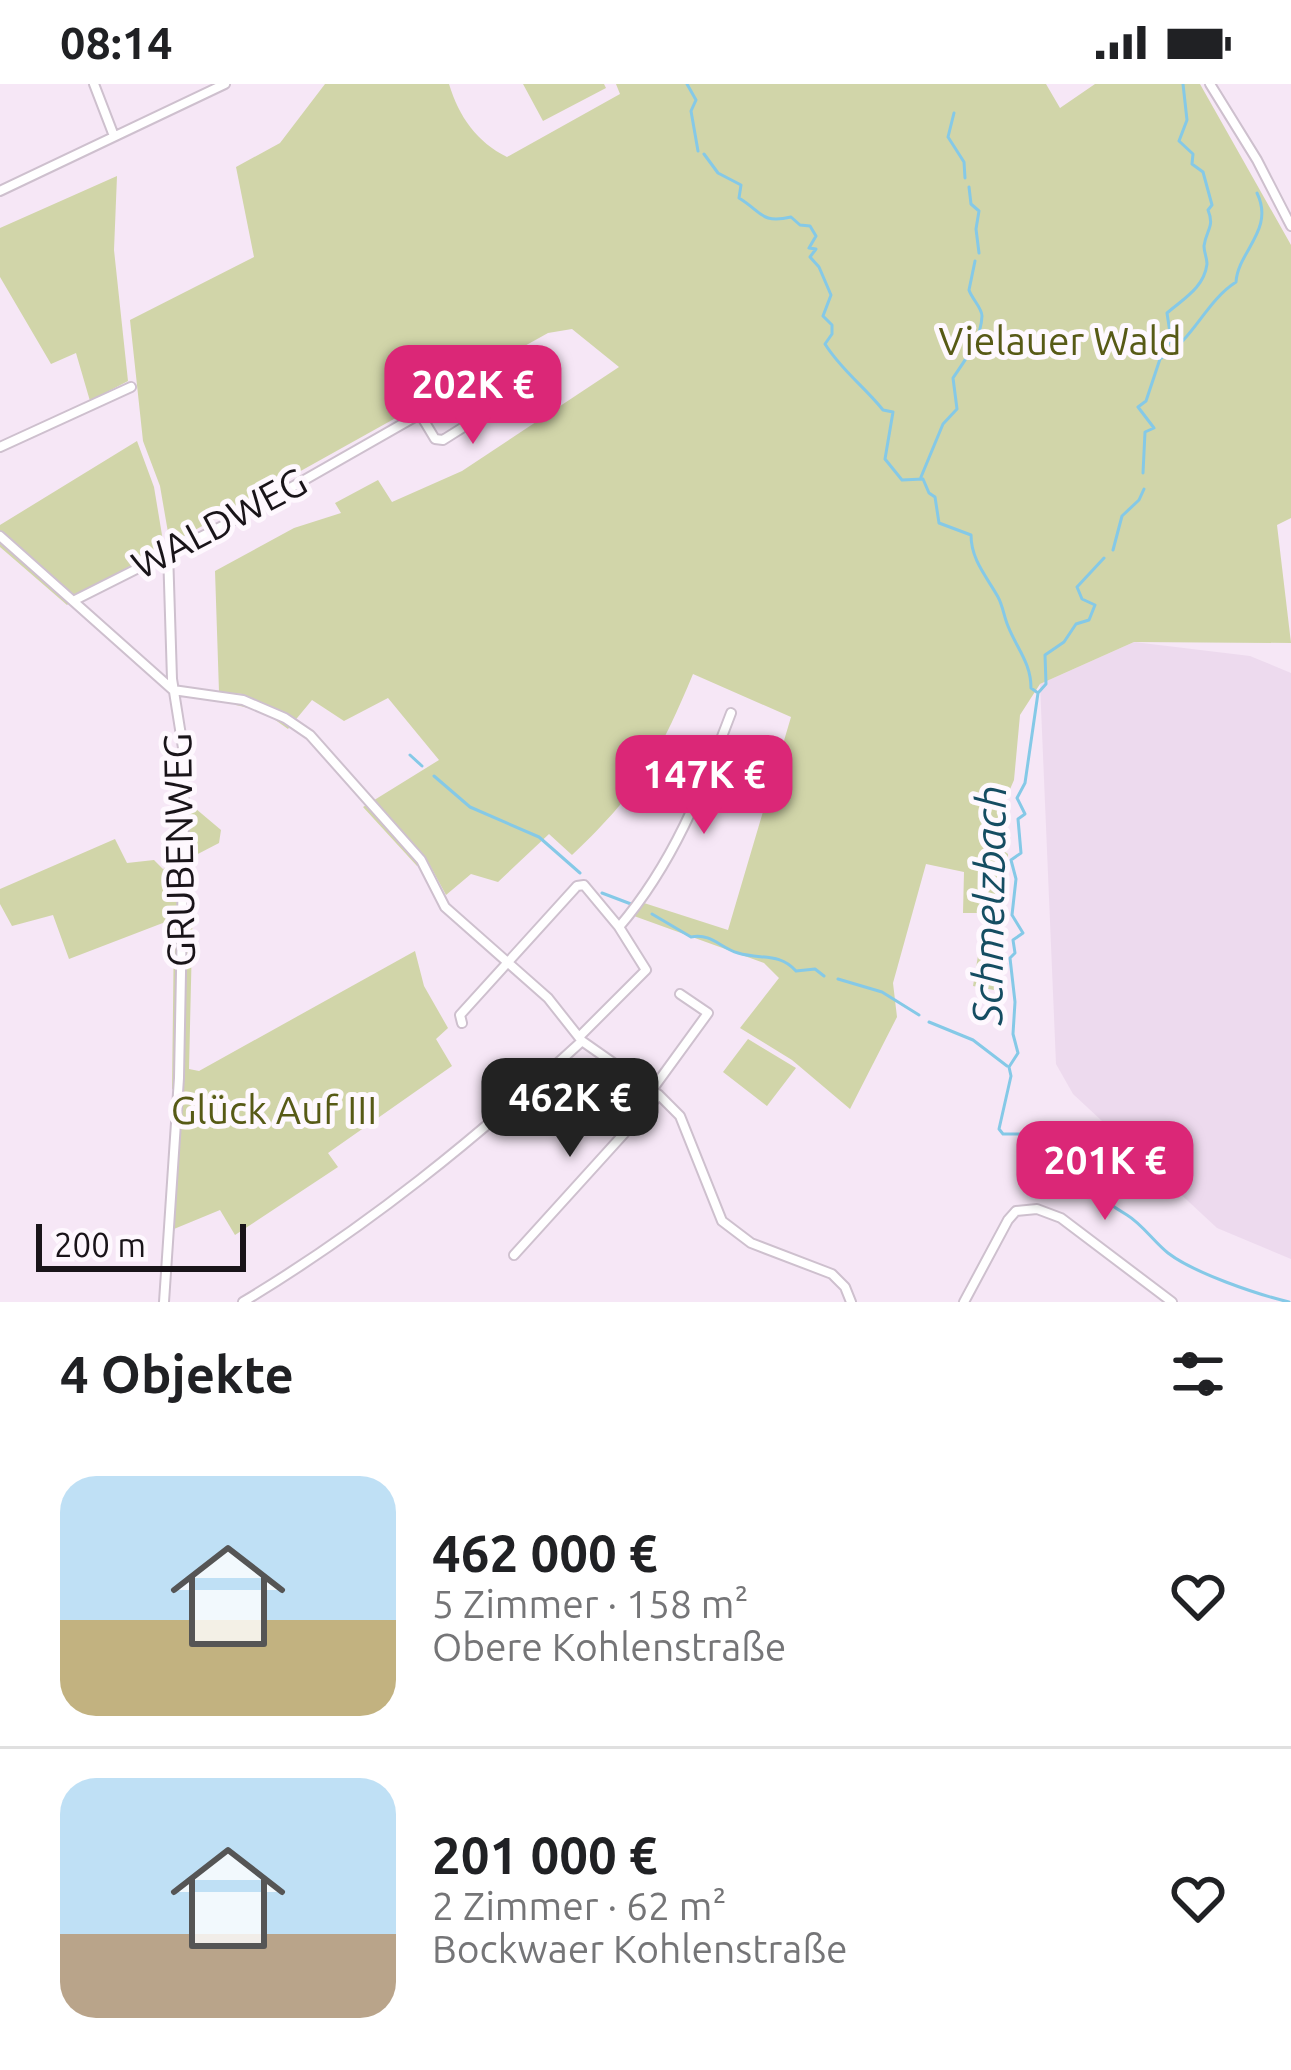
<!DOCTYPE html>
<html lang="de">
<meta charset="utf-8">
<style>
:root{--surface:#fff;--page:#f2f2f2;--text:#202124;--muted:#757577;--line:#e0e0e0;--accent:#db2777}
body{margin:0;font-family:Ubuntu,sans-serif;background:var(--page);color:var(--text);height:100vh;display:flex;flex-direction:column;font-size:45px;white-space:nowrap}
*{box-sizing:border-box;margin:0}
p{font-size:39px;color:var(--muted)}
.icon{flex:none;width:66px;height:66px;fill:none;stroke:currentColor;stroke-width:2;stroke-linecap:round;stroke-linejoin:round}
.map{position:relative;height:1218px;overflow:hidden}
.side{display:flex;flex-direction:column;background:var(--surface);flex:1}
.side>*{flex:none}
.scale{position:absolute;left:36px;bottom:30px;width:210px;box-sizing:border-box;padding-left:12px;border:6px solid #191419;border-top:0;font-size:33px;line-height:42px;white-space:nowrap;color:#191419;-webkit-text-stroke:9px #fef8fe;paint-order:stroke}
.price{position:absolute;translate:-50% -102px;padding:0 27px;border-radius:24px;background:var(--accent);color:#fff;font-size:39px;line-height:78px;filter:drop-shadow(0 3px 6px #0008)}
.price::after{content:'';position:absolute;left:50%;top:72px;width:36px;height:27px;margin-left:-18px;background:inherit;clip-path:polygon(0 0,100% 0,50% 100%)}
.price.active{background:#222;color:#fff}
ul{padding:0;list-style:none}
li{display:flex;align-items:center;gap:36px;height:300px;padding:0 60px}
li+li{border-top:3px solid var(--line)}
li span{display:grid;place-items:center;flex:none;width:336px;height:240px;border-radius:36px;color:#555}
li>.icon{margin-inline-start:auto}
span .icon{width:144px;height:144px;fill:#fffc;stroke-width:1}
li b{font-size:51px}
h2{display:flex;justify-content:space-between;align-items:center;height:144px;padding:0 60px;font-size:51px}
.status{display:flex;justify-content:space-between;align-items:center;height:84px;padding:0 60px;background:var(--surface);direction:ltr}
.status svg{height:33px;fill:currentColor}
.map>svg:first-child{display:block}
.built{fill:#eddaee}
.green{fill:#d1d5a9}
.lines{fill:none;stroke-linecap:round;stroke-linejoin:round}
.stream{stroke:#85c9e7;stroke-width:3}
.minor-casing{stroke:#cec0ce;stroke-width:12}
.minor{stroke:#fff;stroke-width:8}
.labels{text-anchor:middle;stroke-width:10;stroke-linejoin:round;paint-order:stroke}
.park-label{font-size:39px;fill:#575a16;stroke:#fef8fe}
.street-label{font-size:39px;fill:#191419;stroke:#fef8fe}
.water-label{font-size:42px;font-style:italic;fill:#154d62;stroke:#fef8fe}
</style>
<div class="status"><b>08:14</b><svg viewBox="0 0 49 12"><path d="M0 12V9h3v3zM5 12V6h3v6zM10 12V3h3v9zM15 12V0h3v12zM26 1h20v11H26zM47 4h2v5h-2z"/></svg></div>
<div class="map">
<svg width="1291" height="1218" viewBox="0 0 1291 1218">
<rect width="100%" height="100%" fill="#f6e7f6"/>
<!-- built -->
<path class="built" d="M1134 558 1250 572 1291 589V1175L1217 1144 1073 1010 1056 980 1040 600Z"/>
<!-- green -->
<path class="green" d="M325 0H449C459 33 477 58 507 73L620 10 616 0H1046L1060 24 1095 0H1200L1291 161V434L1277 441 1291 559 1134 558 1040 600 1020 631 1014 696 988 756 1008 770 999 907 973 902 985 829H963L964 788 926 780 893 899 897 933 850 1025 792 976 740 944 779 894 764 879 634 832 644 819 728 846 791 633 693 590C659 672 637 710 572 771L549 750 498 798 471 790 446 811 426 774 417 782 363 723 439 676 388 614 344 637 312 616 288 645 264 628 236 621 242 610 219 608 215 487 294 444 341 429 335 419 378 396 392 418 462 387 619 283 572 245 548 249 170 460 160 402 143 357 130 236 254 173 236 83 280 59Z
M523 0H604L606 4 543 37Z
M117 92 114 166 128 297 90 317 76 269 51 280 0 193V144Z
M137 357 154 403 164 463 78 511 67 521 0 463V441Z
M189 719 221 746 219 759 194 772 189 985 199 987 415 867 424 902 448 944 436 955 452 982 328 1069 338 1083 235 1151 220 1126 174 1145 182 1004 172 1005 174 843 168 837 69 875 53 831 12 842 0 820V805L115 755 127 779 154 776 163 785 187 775Z
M748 955 796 984 767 1022 723 988Z"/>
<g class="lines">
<!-- stream -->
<path class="stream" d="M687 0 696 16 691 27 698 67
M954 29 948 53 964 78 965 94
M704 70 718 89 741 101 739 114C762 128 761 140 791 133L800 141 810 142 816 152 809 164 816 165 810 173 819 183 831 211 823 232 832 241V250L825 260C842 287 864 302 883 326L893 328 885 375 902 396 923 395 929 409 935 413 939 439 971 451C971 476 987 493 998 513 1003 522 1004 533 1008 542 1017 565 1031 579 1031 604L1038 609 1025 699 1017 714 1025 730 1018 735 1021 769 1011 776 1016 795 1012 831 1023 849 1013 856 1015 869 1010 874 1015 918 1013 950 1018 969 1009 983 1011 992 999 1045 1003 1050H1028L1031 1064 1037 1068 1051 1066C1060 1086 1107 1119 1127 1131 1142 1140 1154 1158 1168 1169 1194 1189 1256 1210 1289 1218
M969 103 971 120 979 127 976 145 979 169
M1163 270 1171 255 1167 229C1183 215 1204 204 1207 180 1207 174 1204 168 1204 162 1206 146 1215 143 1208 126L1212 121 1203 88 1192 80 1193 70 1179 57 1187 36 1183 0
M1143 389 1145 348 1154 344 1138 323 1146 317 1160 275C1193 257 1205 218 1236 198 1238 167 1275 146 1257 109
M921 393 943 340 957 325 953 294C965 276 981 256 982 232 982 224 972 215 969 206L975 177
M1113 466 1122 432 1139 416 1144 405
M1038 609 1046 600 1045 571 1064 558 1076 540 1089 536 1095 521 1082 515 1077 503 1104 474
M410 671 422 682
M434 692 470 723 539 753 580 789
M602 809 631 820
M652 830 691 853C712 849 720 864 738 869 761 876 779 868 796 887L815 885 824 892
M838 895 882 908 919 931
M929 938 973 956 1007 982"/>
<!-- minor casing -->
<g class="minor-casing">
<path id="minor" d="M94 0 114 52
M1210 0 1257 76 1291 142
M0 107 225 0
M0 363 131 303
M0 452 173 606 243 616 285 634 310 651 421 776 445 823 548 914 582 957 659 1011 680 1032 722 1137 751 1159 832 1190 845 1203 851 1218
M73 517 236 435 420 330 435 355 443 356 540 295
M619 843C673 780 702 706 731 629
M462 939 460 931 577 802 584 801 619 843 646 886 579 953
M652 1006 708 929 680 910
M514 1171 659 1011
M164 1218 179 994 184 730 183 664 172 595 168 467
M243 1218C369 1142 474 1056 582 957
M964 1218 1008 1136 1016 1127 1037 1125 1061 1134 1172 1218"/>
</g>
<!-- minor -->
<use href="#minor" class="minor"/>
</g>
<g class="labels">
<!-- park labels -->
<g class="park-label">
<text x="1060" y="271">Vielauer Wald</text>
<text x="274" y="1040">Glück Auf III</text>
</g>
<!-- street labels -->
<g class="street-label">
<text transform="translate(219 439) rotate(-28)" y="14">WALDWEG</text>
<text transform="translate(179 766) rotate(-91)" y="14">GRUBENWEG</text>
</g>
<!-- water labels -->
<g class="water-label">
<text transform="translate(989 821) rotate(-89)" y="15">Schmelzbach</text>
</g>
</g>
</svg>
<div class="scale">200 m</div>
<b class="price" style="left:473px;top:363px">202K €</b>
<b class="price" style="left:704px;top:753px">147K €</b>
<b class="price active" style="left:570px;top:1076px">462K €</b>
<b class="price" style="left:1105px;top:1139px">201K €</b>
</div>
<section class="side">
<h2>4 Objekte<svg class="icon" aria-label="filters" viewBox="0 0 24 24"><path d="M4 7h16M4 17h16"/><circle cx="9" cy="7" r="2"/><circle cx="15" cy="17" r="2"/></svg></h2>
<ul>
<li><span style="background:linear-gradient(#bfe0f5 60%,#c2b280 0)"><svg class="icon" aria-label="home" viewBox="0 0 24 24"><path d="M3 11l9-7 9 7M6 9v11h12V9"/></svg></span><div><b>462 000 €</b><p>5 Zimmer · 158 m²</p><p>Obere Kohlenstraße</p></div><svg class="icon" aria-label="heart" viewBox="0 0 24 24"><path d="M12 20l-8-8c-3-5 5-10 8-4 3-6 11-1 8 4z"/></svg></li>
<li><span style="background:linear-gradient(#bfe0f5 65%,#b9a48a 0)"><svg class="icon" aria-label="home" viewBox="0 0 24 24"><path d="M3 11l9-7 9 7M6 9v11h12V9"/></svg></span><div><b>201 000 €</b><p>2 Zimmer · 62 m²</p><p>Bockwaer Kohlenstraße</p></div><svg class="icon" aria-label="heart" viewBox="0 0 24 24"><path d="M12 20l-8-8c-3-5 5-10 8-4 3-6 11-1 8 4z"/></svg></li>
</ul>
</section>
